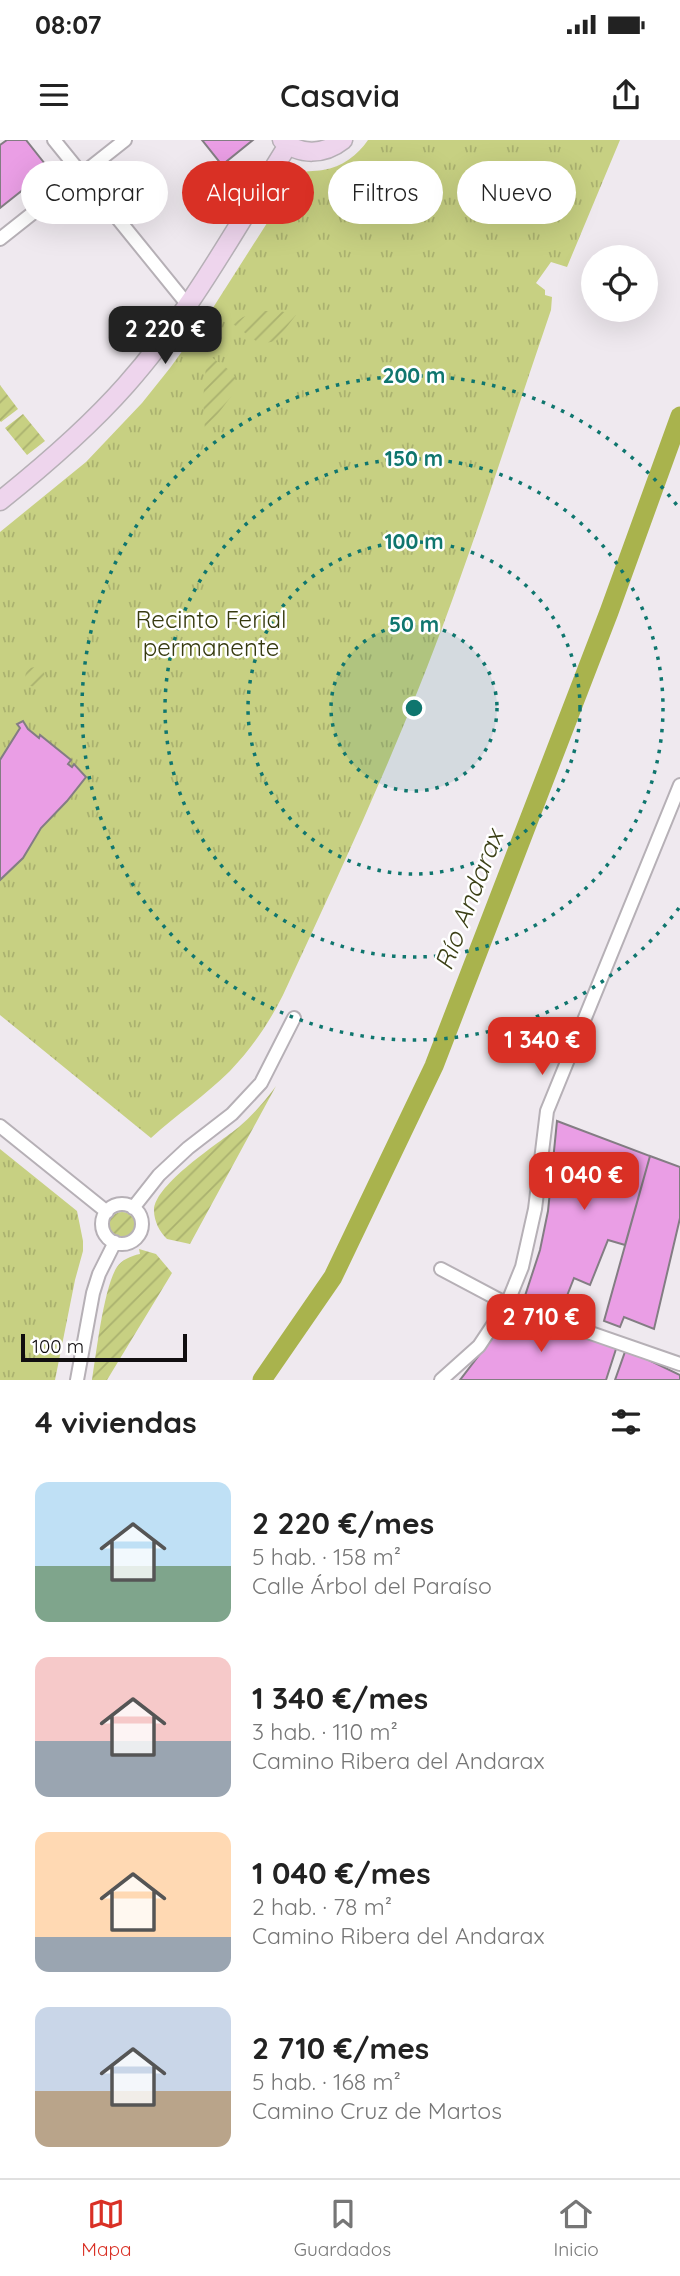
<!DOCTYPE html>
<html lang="es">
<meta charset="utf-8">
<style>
:root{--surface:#fff;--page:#f2f2f2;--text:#222;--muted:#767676;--line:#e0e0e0;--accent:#d93025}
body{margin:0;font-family:Quicksand,sans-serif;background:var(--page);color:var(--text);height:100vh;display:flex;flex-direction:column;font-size:26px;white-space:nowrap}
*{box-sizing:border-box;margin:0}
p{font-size:23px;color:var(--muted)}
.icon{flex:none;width:38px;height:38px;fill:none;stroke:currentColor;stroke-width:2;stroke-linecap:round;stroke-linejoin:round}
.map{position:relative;height:1240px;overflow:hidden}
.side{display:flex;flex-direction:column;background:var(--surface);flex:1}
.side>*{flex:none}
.top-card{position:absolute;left:21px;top:21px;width:639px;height:63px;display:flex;gap:14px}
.buttons{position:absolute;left:581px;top:105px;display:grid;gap:14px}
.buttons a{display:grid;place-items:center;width:77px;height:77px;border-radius:50%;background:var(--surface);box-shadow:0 7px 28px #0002;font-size:35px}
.scale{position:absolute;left:21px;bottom:18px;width:166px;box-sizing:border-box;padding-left:7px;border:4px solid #110e10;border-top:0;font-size:19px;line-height:24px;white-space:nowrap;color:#110e10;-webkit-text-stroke:5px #fff;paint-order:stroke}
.price{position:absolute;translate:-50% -60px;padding:0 16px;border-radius:14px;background:var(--accent);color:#fff;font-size:23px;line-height:46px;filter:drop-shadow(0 2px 4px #0008)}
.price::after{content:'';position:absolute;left:50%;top:42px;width:21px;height:16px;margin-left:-10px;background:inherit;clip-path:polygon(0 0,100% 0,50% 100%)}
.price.active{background:#222;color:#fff}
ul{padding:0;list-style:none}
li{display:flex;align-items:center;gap:21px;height:175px;padding:0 35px}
li span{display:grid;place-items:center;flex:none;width:196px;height:140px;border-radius:14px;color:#555}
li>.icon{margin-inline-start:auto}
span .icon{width:84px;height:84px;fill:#fffc;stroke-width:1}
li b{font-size:30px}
h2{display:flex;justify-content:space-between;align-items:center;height:84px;padding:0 35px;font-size:30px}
.pill{padding:0 24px;border-radius:32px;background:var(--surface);box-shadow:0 7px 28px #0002;font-size:24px;line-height:63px}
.pill.active{background:var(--accent);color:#fff}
.status{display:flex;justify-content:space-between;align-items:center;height:49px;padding:0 35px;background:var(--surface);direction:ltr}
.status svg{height:19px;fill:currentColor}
header{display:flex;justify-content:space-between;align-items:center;height:91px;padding:0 35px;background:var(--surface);font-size:32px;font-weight:600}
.tab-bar{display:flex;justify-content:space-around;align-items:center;height:98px;border-top:2px solid var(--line);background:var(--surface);font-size:19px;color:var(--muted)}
.tab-bar a{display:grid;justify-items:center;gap:4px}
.tab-bar .active{color:var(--accent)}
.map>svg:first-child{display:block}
.park{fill:url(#park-tufts)}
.garden{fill:url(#garden-furrows)}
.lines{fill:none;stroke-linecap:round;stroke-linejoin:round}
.river{stroke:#a9b34d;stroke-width:19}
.building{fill:#ea9ee5;stroke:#837d83;stroke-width:2}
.street-casing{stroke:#b6b0b6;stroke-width:16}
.secondary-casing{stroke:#b6b0b6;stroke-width:21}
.street{stroke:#fff;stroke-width:12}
.secondary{stroke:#eed5ed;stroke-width:18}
.ring{fill:none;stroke:#0f766e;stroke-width:3.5;stroke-dasharray:3.5 7}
.labels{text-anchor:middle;stroke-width:5;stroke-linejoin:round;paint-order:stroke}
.park-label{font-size:24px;fill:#363a0f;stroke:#fff}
.water-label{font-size:26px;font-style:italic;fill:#3c4016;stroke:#fff}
.centre{fill:#0f766e;stroke:#fff;stroke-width:3.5}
.ring-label{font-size:21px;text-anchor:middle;font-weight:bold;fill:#0f766e;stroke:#fff;stroke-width:5;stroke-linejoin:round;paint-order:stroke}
</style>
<div class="status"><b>08:07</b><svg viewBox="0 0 49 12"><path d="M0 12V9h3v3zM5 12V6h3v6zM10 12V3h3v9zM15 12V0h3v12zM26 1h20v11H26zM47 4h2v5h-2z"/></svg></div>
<header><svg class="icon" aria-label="menu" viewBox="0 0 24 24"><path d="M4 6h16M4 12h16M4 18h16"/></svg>Casavia<svg class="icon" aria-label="share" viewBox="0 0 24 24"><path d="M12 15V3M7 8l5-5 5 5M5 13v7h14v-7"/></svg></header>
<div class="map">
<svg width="680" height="1240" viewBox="0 0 680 1240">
<defs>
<pattern id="park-tufts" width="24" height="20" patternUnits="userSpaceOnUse" patternTransform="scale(1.75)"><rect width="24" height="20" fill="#c7d082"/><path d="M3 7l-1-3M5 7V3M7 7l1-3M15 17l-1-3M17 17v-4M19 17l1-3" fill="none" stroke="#aab16f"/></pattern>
<pattern id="garden-furrows" width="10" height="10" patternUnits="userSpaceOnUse" patternTransform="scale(1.75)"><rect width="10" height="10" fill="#c7d082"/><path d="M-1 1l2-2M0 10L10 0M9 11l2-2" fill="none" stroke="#aab16f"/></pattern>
</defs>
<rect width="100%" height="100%" fill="#efe9ef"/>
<!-- park -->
<path class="park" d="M368 0H620L567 127 551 122 536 143 545 150V155L552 157 551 170C507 298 467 429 416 555 375 657 329 756 283 855 269 883 252 908 230 931 206 955 176 975 151 998L0 875V392L86 322 142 263 170 228 209 174 297 36C304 29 314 32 323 30 342 27 358 15 368 0Z
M0 1009 77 1071 83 1101V1111L75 1140 55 1240H0Z"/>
<!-- garden -->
<path class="garden" d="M264 171H280L296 175 276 201 260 204 233 184 243 177Z
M207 214 232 232 235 237 236 250 205 291 203 260Z
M0 245 18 269 1 282 0 281Z
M23 274 45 301 27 315 5 288Z
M25 537a10 10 0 1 1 20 0a10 10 0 1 1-20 0Z
M276 946 190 1104 167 1099C160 1092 154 1082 154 1070 155 1044 219 1003 239 987 253 975 265 961 276 946Z
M109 1085a13 13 0 1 1 26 0a13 13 0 1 1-26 0Z
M139 1109 156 1114 172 1133 107 1240H92C96 1215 104 1146 117 1127 122 1120 130 1116 140 1114Z"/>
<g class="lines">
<!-- river -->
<path class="river" d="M262 1240 333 1137 434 926 609 472 680 276"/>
</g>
<!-- building -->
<path class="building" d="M7 0H26L49 29 0 68V5Z
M202 0H253L222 25Z
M23 581 28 589 39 598 40 595 71 620 68 624 72 627 74 624 86 637 67 661 41 688 23 718 0 740V620L20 588 17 584Z
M557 981 650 1016 625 1105 608 1100 590 1145 574 1138 559 1176 523 1162 540 1110 548 1071Z
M650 1016 680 1027V1078L654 1189 624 1177 620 1187 604 1181Z
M512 1172 617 1206 606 1240H460Z
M626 1209 680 1235V1240H615Z"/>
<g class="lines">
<!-- street casing -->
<g class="street-casing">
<path id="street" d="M54 0 187 164
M0 99 125 0
M0 986 107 1072
M102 1084a20 20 0 1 1 40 0a20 20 0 1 1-40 0Z
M133 1068 159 1035 188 1008 232 974 261 943 294 878
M441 1129 507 1164 680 1224
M77 1240 93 1153 99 1134 115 1102
M441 1240 479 1206 507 1164 522 1127 535 1069 547 971 680 645"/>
</g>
<!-- secondary casing -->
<g class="secondary-casing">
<path id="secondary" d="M282 0C300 16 324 15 343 0
M0 361C45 325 88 288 126 245 190 173 237 86 288 5"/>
</g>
<!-- street -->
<use href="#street" class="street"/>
<!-- secondary -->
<use href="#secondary" class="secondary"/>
</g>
<!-- distance rings -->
<circle cx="414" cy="568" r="83" fill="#0f766e" fill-opacity=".12"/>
<g class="ring">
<circle cx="414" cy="568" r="83"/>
<circle cx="414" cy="568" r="166"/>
<circle cx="414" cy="568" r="249"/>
<path d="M679 768A332 332 0 1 1 679 368"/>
</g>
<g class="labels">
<!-- park labels -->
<g class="park-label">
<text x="211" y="488">Recinto Ferial<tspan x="211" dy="28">permanente</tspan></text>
</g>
<!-- water labels -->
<g class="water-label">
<text transform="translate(469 760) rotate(-69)" y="9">Río Andarax</text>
</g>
</g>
<circle cx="414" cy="568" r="10" class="centre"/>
<g class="ring-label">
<text x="414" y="243">200 m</text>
<text x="414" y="326">150 m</text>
<text x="414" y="409">100 m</text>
<text x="414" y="492">50 m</text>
</g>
</svg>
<div class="buttons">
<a><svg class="icon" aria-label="locate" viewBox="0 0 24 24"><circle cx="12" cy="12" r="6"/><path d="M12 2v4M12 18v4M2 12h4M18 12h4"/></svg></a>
</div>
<div class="scale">100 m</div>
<b class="price active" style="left:165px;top:226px">2 220 €</b>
<b class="price" style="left:542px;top:937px">1 340 €</b>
<b class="price" style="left:584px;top:1072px">1 040 €</b>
<b class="price" style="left:541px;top:1214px">2 710 €</b>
<div class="top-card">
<a class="pill">Comprar</a>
<a class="pill active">Alquilar</a>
<a class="pill">Filtros</a>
<a class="pill">Nuevo</a>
</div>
</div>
<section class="side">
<h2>4 viviendas<svg class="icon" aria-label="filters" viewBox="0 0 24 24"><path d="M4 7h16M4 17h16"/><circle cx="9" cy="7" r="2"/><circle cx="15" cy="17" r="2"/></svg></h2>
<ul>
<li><span style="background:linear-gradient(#bfe0f5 60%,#7fa58c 0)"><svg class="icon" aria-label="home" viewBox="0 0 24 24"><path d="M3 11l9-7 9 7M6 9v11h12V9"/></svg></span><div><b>2 220 €/mes</b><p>5 hab. · 158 m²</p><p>Calle Árbol del Paraíso</p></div></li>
<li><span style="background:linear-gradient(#f6c9c9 60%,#9aa5b1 0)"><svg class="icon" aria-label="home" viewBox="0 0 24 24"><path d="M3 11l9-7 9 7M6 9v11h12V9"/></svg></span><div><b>1 340 €/mes</b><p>3 hab. · 110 m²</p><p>Camino Ribera del Andarax</p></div></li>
<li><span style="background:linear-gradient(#ffd9b3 75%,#9aa5b1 0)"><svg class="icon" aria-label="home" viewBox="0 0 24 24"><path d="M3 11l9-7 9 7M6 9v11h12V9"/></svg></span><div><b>1 040 €/mes</b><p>2 hab. · 78 m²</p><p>Camino Ribera del Andarax</p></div></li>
<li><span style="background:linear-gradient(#c9d6e8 60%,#b9a48a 0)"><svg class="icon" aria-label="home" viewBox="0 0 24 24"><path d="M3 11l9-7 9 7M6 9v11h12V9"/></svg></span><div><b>2 710 €/mes</b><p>5 hab. · 168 m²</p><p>Camino Cruz de Martos</p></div></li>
</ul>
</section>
<nav class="tab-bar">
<a class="active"><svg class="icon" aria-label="map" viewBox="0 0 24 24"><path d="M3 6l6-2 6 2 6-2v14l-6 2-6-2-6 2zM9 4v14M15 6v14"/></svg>Mapa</a>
<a><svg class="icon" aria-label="saved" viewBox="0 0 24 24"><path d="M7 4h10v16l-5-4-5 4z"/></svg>Guardados</a>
<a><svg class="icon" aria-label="home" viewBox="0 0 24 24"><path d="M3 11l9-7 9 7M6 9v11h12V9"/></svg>Inicio</a>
</nav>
